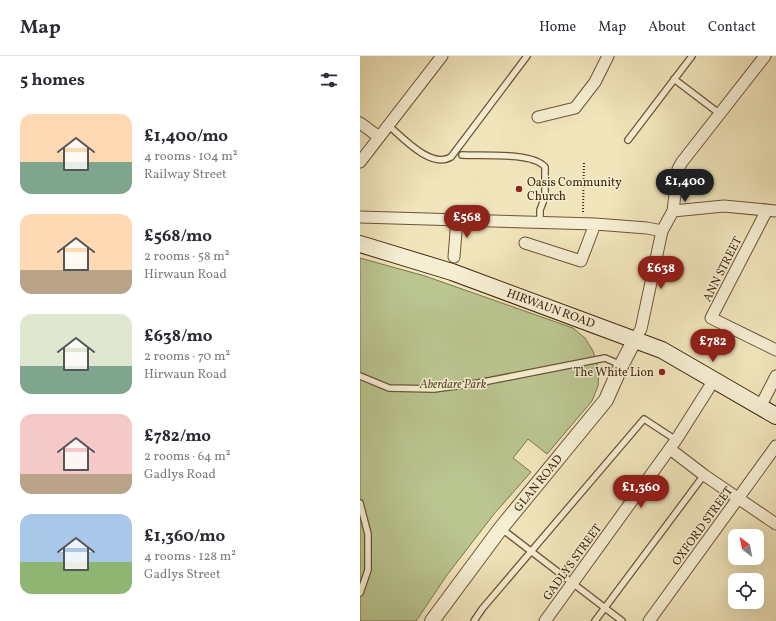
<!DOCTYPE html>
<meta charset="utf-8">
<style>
:root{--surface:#fff;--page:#f2f2f3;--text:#2b2b33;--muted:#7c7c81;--line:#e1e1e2;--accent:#8f2418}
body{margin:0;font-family:Vollkorn,serif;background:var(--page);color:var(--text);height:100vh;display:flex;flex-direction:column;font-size:15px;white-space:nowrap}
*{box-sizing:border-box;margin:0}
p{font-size:13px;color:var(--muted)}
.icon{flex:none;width:22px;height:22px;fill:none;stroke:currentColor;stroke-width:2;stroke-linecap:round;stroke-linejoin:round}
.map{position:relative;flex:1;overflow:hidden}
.drawer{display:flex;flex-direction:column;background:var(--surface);width:360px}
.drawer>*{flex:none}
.needle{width:26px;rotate:328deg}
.buttons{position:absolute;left:368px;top:473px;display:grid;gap:8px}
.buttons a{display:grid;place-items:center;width:36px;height:36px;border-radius:8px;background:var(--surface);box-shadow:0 4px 16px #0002;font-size:20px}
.price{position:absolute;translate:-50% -34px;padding:0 9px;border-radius:14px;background:var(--accent);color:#fff;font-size:13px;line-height:26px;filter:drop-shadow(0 1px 2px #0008)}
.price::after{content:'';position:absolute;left:50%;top:24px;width:12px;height:9px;margin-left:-6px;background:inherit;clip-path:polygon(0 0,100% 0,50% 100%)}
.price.on{background:#222;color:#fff}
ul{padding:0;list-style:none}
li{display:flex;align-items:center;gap:12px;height:100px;padding:0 20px}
li span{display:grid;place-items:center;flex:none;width:112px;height:80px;border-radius:12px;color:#555}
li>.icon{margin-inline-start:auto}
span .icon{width:48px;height:48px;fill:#fffc;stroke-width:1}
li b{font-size:17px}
h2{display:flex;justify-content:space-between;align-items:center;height:48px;padding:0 20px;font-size:17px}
header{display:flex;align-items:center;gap:24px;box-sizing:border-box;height:56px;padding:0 20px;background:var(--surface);border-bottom:1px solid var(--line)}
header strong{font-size:19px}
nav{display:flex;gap:22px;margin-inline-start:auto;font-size:14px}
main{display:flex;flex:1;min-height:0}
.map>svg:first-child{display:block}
.green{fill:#bac590;stroke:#7c744c}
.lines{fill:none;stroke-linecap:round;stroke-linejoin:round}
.service-casing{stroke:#6c5436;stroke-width:8}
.minor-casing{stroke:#6c5436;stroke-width:13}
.tertiary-casing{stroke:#6c5436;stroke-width:16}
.secondary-casing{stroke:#3f2309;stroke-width:18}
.path{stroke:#3f2309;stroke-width:2;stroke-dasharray:1 2;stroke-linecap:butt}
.service{stroke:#f6eed3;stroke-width:5.5}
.minor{stroke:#f6eed3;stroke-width:11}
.tertiary{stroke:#f6eed3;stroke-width:14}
.secondary{stroke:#f6eed3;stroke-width:16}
.poi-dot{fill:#8f2418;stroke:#f6eed3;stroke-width:1.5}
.labels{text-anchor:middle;stroke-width:3;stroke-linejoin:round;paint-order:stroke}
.poi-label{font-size:12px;fill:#3f2309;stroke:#f6eed3;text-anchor:start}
.street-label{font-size:12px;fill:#3f2309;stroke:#f6eed3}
.park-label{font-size:12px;font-style:italic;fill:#5e4c2b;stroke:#f6eed3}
</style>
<header>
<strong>Map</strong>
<nav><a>Home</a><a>Map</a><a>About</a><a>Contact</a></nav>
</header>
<main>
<section class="drawer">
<h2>5 homes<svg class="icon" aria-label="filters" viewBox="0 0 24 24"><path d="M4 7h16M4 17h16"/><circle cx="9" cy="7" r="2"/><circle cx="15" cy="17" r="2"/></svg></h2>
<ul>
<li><span style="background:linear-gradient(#ffd9b3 60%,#7fa58c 0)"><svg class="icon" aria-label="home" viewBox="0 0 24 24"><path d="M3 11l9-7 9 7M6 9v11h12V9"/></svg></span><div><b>£1,400/mo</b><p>4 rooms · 104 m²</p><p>Railway Street</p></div></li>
<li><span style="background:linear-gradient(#ffd9b3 70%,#b9a48a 0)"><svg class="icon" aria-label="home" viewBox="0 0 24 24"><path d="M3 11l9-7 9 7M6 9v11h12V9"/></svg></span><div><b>£568/mo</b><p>2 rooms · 58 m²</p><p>Hirwaun Road</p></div></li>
<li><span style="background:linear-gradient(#dfe7d0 65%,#7fa58c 0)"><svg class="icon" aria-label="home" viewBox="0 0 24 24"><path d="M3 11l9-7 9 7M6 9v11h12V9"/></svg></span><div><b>£638/mo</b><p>2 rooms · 70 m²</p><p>Hirwaun Road</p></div></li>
<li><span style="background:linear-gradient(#f6c9c9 75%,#b9a48a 0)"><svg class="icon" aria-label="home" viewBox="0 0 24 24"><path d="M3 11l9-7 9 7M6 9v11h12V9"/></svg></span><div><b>£782/mo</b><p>2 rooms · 64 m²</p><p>Gadlys Road</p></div></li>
<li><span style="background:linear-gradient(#a9c7e8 60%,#8fb573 0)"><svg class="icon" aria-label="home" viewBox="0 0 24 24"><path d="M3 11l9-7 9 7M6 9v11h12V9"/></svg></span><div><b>£1,360/mo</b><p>4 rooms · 128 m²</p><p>Gadlys Street</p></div></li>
</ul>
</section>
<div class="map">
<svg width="416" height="565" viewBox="0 0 416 565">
<rect width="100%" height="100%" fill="#f1e5bb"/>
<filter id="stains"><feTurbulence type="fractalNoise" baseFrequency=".005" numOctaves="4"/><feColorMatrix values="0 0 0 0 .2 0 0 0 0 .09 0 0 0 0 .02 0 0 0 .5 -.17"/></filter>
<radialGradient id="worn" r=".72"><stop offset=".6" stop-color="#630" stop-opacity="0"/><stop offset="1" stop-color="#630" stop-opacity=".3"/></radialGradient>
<!-- green -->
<path class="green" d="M0 202 65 220 213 272 225 282 233 295 239 314 238 330 232 345 187 398 168 383 153 402 171 416 134 458 87 519 56 565H0Z"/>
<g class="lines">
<!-- service casing -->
<g class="service-casing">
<path id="service" d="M314 23 360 58
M28 69C43 82 71 113 91 101L167 0
M268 84 332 0
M102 99C122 100 173 96 185 111V141L180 154V166
M0 320 29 332 74 333 118 327 245 302 261 309
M0 447 8 478V514L0 537
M142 473 262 565
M114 565 122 553 284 363 316 384
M235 565 344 419"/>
</g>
<!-- minor casing -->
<g class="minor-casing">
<path id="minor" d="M178 61 215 52 235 26 248 0
M0 67 19 81
M0 106 82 0
M407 154 351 262 416 294
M313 155 364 150 416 155
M0 161 235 168 287 172 302 175
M165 187 221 205 235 168
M94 201 97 163
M275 283 281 273 302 175 313 155 318 113 322 106 405 0
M400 351 416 320
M310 393 344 419 416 468
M185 565 316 384 354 324
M289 565 416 390"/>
</g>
<!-- tertiary casing -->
<g class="tertiary-casing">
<path id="tertiary" d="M72 565 141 472 246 344 261 310 275 283"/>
</g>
<!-- secondary casing -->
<g class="secondary-casing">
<path id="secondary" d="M0 188 92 216 302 294 416 360"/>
</g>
<!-- path -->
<path class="path" d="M223 156 224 106"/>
<!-- service -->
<use href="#service" class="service"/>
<!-- minor -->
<use href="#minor" class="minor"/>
<!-- tertiary -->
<use href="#tertiary" class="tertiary"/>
<!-- secondary -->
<use href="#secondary" class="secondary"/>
</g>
<!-- markers -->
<g class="poi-dot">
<circle cx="159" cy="133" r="4"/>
<circle cx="302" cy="316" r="4"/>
</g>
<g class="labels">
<!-- poi labels -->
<g class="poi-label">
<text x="167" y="130">Oasis Community<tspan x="167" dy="14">Church</tspan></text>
<text x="294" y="320" text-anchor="end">The White Lion</text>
</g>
<!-- street labels -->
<g class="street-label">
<text transform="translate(362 213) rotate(-63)" y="4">ANN STREET</text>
<text transform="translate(191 252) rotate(20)" y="4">HIRWAUN ROAD</text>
<text transform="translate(178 427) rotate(-51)" y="4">GLAN ROAD</text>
<text transform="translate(342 470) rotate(-54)" y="4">OXFORD STREET</text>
<text transform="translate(212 506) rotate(-54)" y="4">GADLYS STREET</text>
</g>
<!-- park labels -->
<g class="park-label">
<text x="93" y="332">Aberdare Park</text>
</g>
</g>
<rect width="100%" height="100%" filter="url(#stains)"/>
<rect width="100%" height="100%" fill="url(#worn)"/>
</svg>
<div class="buttons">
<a><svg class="needle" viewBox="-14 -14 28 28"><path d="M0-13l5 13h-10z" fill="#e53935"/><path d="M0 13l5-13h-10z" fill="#7c7c81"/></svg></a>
<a><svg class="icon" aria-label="locate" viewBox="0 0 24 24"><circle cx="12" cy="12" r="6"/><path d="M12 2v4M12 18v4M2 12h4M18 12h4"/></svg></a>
</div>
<b class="price on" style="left:325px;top:147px">£1,400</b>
<b class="price" style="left:107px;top:183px">£568</b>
<b class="price" style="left:301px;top:234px">£638</b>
<b class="price" style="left:353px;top:307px">£782</b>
<b class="price" style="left:281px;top:453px">£1,360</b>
</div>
</main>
